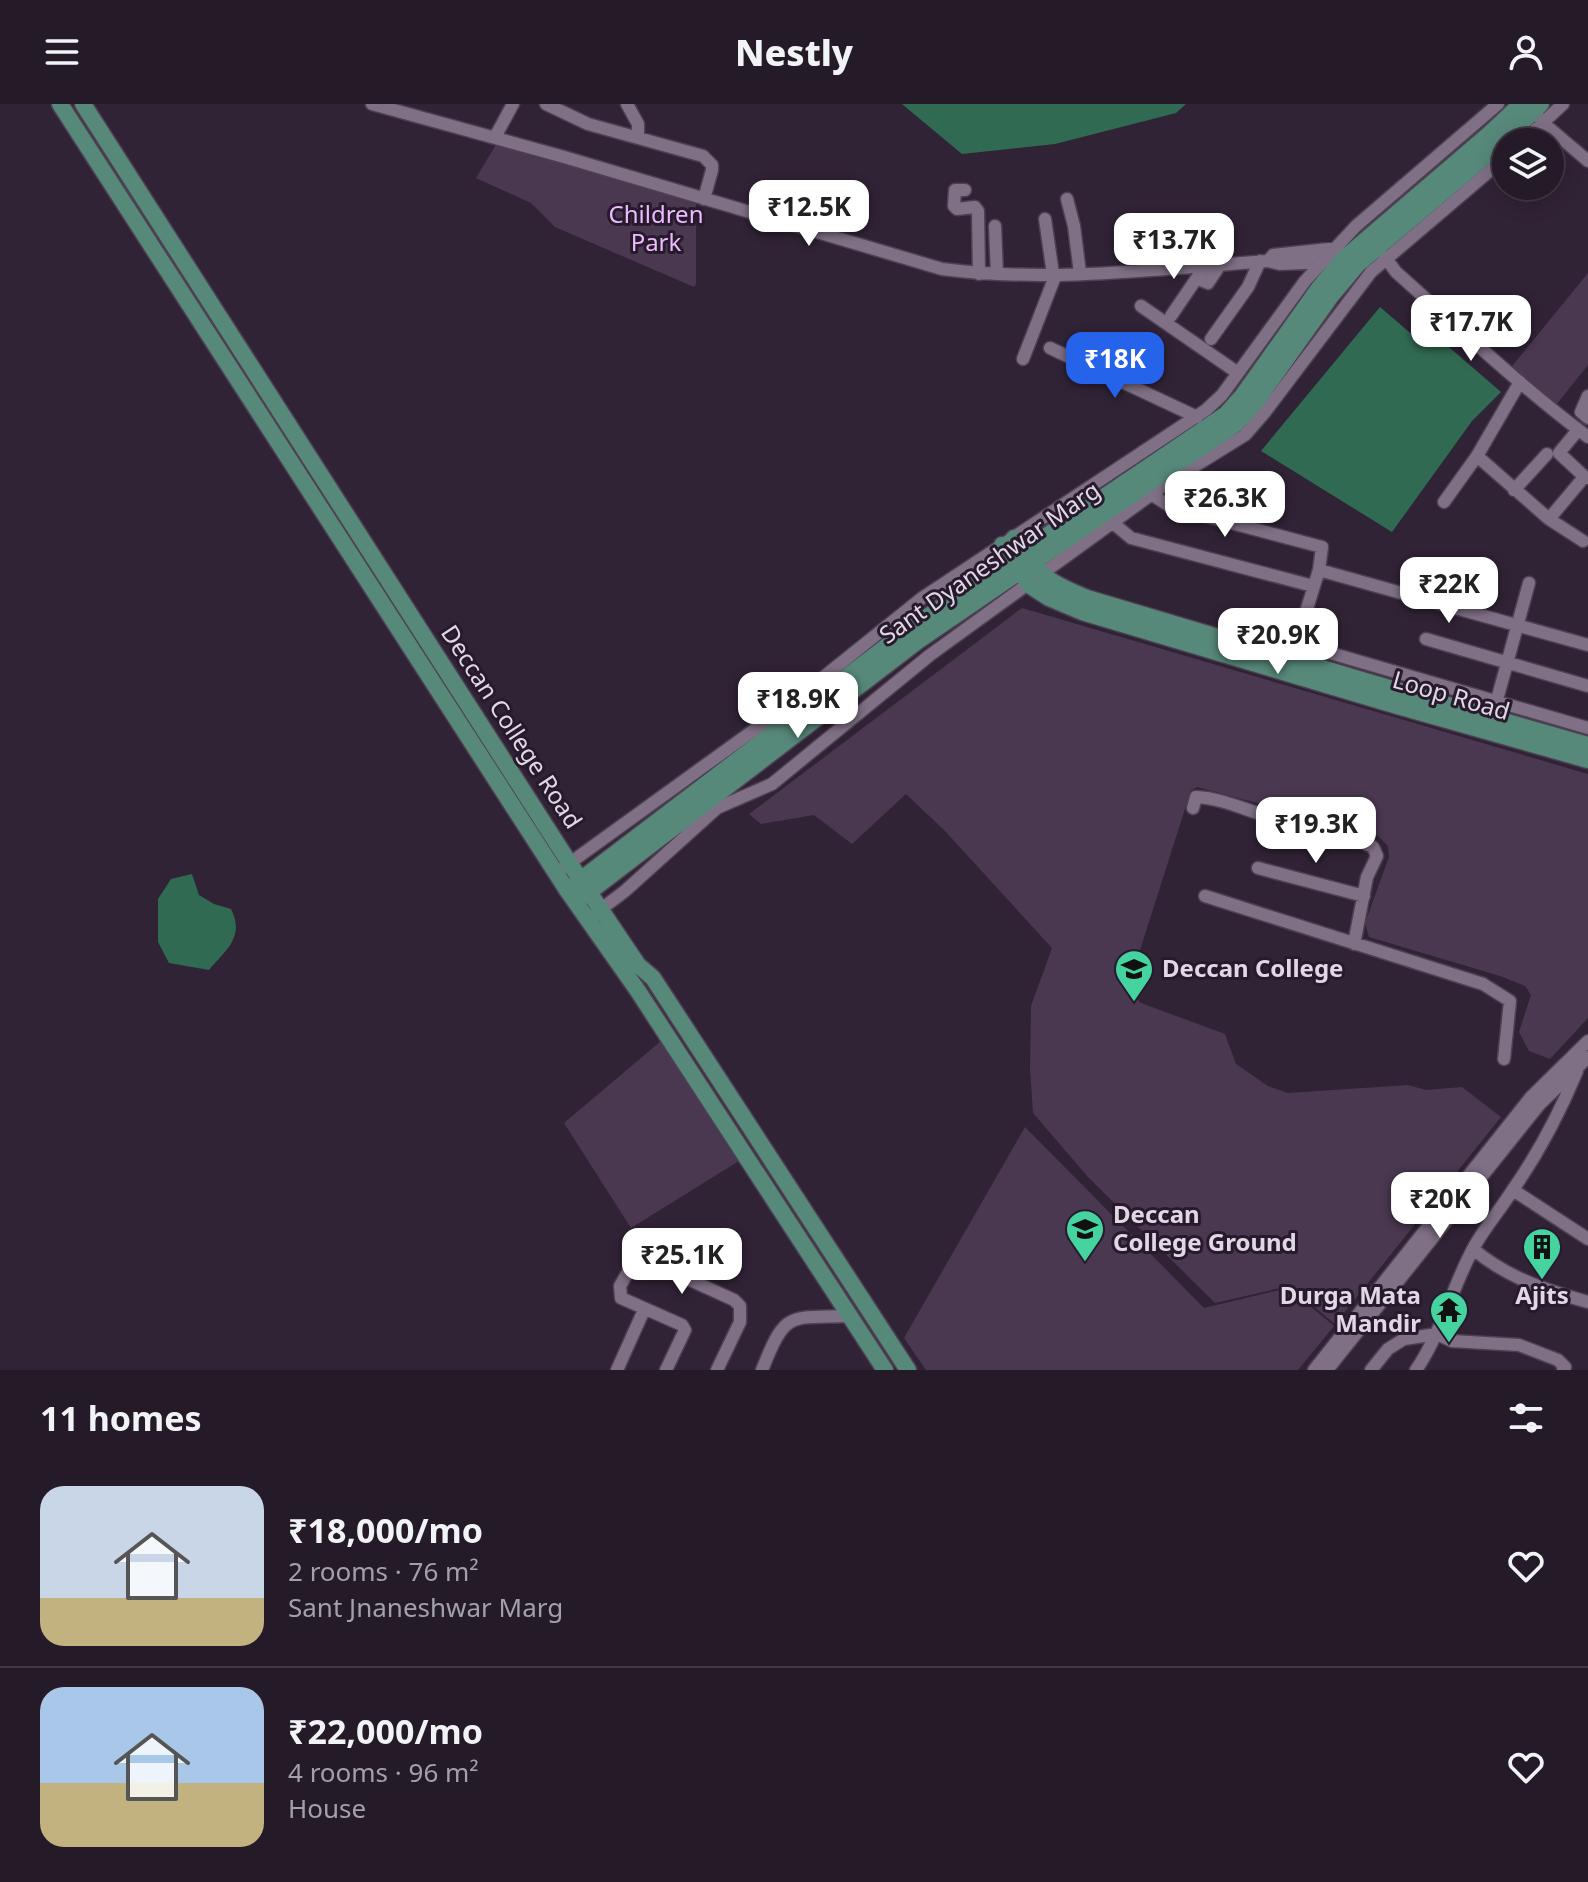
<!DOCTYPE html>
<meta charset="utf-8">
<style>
:root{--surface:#251a28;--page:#312734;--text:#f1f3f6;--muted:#a3a1a8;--line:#423845;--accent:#2563eb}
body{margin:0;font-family:"Noto Sans",sans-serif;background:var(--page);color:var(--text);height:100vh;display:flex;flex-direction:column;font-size:30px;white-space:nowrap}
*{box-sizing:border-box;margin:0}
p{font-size:26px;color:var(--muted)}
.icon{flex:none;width:44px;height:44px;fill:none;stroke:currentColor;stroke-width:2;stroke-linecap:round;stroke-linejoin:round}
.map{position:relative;height:1266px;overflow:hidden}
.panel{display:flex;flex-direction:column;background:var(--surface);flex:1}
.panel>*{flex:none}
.controls{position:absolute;left:1492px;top:24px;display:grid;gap:16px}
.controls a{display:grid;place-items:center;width:72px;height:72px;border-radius:50%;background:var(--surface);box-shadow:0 4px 20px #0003,0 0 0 2px var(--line);font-size:40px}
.price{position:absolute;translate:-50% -68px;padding:0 18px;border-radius:16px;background:#fff;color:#222;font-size:26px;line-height:52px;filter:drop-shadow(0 2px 4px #0008)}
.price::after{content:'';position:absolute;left:50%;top:48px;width:24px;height:18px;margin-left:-12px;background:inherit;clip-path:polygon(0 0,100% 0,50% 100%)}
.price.on{background:var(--accent);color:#fff}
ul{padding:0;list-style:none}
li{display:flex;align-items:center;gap:24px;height:200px;padding:0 40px}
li+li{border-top:2px solid var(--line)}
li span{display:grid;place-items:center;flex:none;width:224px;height:160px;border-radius:24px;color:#555}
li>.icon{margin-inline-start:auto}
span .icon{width:96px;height:96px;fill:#fffc;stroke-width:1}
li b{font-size:34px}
h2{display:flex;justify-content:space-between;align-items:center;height:96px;padding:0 40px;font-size:34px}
header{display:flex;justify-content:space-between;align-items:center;height:104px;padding:0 40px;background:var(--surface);font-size:36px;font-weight:800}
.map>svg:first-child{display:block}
.green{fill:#4a3851}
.water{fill:#316a52}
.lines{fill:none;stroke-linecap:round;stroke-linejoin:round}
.minor-casing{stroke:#4d4151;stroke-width:15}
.major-casing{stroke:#4d4151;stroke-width:19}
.minor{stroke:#807086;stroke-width:12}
.major{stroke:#57897b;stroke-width:16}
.labels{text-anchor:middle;stroke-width:6;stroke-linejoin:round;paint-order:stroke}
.park-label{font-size:24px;fill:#ecbcfe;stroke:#271a2c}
.street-label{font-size:24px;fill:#e1d8e5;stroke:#271a2c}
.poi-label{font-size:24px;font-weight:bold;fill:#e1d8e5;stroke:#271a2c;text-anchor:start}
</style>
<header><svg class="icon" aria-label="menu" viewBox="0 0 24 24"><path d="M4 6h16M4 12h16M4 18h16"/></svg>Nestly<svg class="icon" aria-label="person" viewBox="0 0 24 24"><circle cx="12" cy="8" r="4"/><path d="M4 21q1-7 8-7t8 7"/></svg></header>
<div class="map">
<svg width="1588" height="1266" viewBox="0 0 1588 1266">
<rect width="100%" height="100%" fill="#312336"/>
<!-- green -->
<path class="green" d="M497 39 696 98V180L694 183 555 123 531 99 476 74Z
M1588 169V261L1552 306 1508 267Z
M1022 504 1588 670V914L1550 955 1529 947 1519 928 1531 891 1525 882 1500 872 1369 833 1365 819 1389 753 1388 742 1377 731 1197 683 1191 686 1133 868 1132 889 1141 899 1225 930 1236 960 1268 982 1288 989 1408 981 1426 986 1462 983 1501 1013 1335 1220 1289 1182 1215 1199 1088 1073 1033 1009 1030 964 1031 902 1052 844 945 727 906 690 852 740 814 711 761 720 749 710Z
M661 937 739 1057 631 1124 564 1019Z
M1025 1023 1204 1204 1288 1184 1334 1222 1298 1266H926L904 1234Z"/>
<!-- water -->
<path class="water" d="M902 0H1186L1176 9 1055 40 962 50Z
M1380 203 1422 239 1435 231 1501 288 1472 317 1392 428 1261 347Z
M192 770 199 791 214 800 231 805C245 833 226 846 209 866L169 859 158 838V795L171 775Z"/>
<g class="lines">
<!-- minor casing -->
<g class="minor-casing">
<path id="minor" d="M372 0 564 53 942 165C1049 179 1161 165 1268 157L1280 160 1324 158
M546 0 588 20 703 52 712 61V66L704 95
M627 0 638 20V33
M1534 7 1542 18 1588 57
M495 33 513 0
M1522 38 1563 0
M965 86H955L954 102 957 105 975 103 978 107 979 170
M1067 95 1074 122 1080 169
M1045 115 1053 170
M995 122 997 170
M1385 153 1396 168C1459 224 1521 283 1588 333
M1268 157 1273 151 1338 144
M1198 175 1208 179 1220 161
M1141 202 1238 269
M1171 212 1205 162
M1211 235 1248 183 1260 157
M1050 244 1197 313
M1023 255 1056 170
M1588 292 1581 308 1588 314
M1578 326 1559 349 1586 374
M1477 352 1549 415 1583 437
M1514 386 1547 350
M1151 390 1171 403 1322 443 1319 466 1289 562
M1444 398 1477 352 1520 278
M1549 415 1580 378
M1113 419 1131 434 1313 482
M1319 466 1588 541
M1426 535 1588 582
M1296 539 1588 624
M1495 603 1529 479
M1193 704 1196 693C1222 694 1245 706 1270 713 1306 723 1339 728 1373 743L1377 752 1367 773 1354 840
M1258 764 1364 792
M556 769 790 600 922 494 1206 306 1222 291 1305 177 1356 122 1498 0
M1205 792 1483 880 1510 897 1504 955
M588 815 625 787 717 704 772 680 930 551 1163 382 1245 331 1265 308 1371 168 1506 53
M1513 1086 1588 1135
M1473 1145C1508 1174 1545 1186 1588 1198
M617 1266 644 1206
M666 1266 685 1226 682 1221 621 1194 620 1182 636 1154H642L734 1196 740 1202V1218L717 1266
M762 1266C786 1206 788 1214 850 1212
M1314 1266 1531 993 1588 937
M1327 1266 1539 1001 1588 953
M1371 1266 1388 1245 1404 1235 1437 1230 1452 1237 1519 1241 1558 1256 1565 1263 1563 1266
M1416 1266C1442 1228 1452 1183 1474 1143 1485 1123 1500 1106 1512 1087 1538 1050 1560 1008 1577 967"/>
</g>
<!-- major casing -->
<g class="major-casing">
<path id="major" d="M60 0 567 786 638 887 885 1266
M83 0 570 760 638 861 653 874 908 1266
M1014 434C1041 472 1043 476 1087 494L1399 587 1588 641
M1002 441 1029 481 1049 494 1082 508 1394 601 1588 656
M575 780 909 525 1226 310 1243 291 1319 184 1342 156 1489 30 1521 0
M584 792 918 537 1236 320 1255 299 1331 192 1357 161 1499 41 1541 0"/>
</g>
<!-- minor -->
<use href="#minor" class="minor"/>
<!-- major -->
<use href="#major" class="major"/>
</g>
<!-- icons -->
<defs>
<g id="university-pin" transform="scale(2)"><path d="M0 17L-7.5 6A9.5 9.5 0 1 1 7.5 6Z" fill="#45d49f" stroke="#271a2c"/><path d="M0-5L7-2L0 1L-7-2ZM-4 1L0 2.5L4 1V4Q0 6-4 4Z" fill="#111"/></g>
<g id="building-pin" transform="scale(2)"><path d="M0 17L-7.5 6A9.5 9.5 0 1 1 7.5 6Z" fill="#45d49f" stroke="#271a2c"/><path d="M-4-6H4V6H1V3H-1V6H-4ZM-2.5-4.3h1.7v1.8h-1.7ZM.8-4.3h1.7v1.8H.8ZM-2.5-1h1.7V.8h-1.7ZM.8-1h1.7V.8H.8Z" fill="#111"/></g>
<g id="temple-pin" transform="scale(2)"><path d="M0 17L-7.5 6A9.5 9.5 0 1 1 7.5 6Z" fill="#45d49f" stroke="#271a2c"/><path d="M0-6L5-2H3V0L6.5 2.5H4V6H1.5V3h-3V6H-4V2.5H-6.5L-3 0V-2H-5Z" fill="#111"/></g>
</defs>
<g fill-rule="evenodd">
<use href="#university-pin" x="1134" y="865"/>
<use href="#university-pin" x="1085" y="1125"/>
<use href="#building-pin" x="1542" y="1143"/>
<use href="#temple-pin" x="1449" y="1206"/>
</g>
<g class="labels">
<!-- park labels -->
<g class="park-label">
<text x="656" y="119">Children<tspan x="656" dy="28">Park</tspan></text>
</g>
<!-- street labels -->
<g class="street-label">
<text transform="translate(990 459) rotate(-35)" y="8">Sant Dyaneshwar Marg</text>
<text transform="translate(1451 592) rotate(16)" y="8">Loop Road</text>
<text transform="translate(511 623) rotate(57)" y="8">Deccan College Road</text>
</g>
<!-- poi labels -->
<g class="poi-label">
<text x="1162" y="873">Deccan College</text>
<text x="1113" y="1119">Deccan<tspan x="1113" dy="28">College Ground</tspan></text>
<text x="1421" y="1200" text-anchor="end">Durga Mata<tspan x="1421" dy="28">Mandir</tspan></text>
<text x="1542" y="1200" text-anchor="middle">Ajits</text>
</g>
</g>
</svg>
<div class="controls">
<a><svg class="icon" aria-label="layers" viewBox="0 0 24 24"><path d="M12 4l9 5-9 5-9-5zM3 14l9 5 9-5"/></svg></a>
</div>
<b class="price" style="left:809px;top:144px">₹12.5K</b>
<b class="price" style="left:1174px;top:177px">₹13.7K</b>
<b class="price" style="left:1471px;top:259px">₹17.7K</b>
<b class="price on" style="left:1115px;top:296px">₹18K</b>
<b class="price" style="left:1225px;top:435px">₹26.3K</b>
<b class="price" style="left:1449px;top:521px">₹22K</b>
<b class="price" style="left:1278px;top:572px">₹20.9K</b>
<b class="price" style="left:798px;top:636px">₹18.9K</b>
<b class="price" style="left:1316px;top:761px">₹19.3K</b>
<b class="price" style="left:1440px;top:1136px">₹20K</b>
<b class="price" style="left:682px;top:1192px">₹25.1K</b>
</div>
<section class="panel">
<h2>11 homes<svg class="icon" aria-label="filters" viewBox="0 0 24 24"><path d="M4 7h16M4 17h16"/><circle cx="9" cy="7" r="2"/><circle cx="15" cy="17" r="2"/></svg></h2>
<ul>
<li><span style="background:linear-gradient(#c9d6e8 70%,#c2b280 0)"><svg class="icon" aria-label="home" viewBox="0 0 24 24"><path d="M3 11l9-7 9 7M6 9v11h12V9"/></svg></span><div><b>₹18,000/mo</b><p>2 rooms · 76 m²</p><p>Sant Jnaneshwar Marg</p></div><svg class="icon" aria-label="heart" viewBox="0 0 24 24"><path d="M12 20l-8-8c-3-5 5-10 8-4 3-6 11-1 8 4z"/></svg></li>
<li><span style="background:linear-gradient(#a9c7e8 60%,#c2b280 0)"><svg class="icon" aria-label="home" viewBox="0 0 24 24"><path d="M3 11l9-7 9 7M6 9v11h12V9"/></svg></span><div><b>₹22,000/mo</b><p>4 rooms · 96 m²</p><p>House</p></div><svg class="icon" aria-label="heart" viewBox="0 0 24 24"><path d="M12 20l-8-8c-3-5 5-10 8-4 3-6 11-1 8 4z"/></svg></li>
</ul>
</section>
